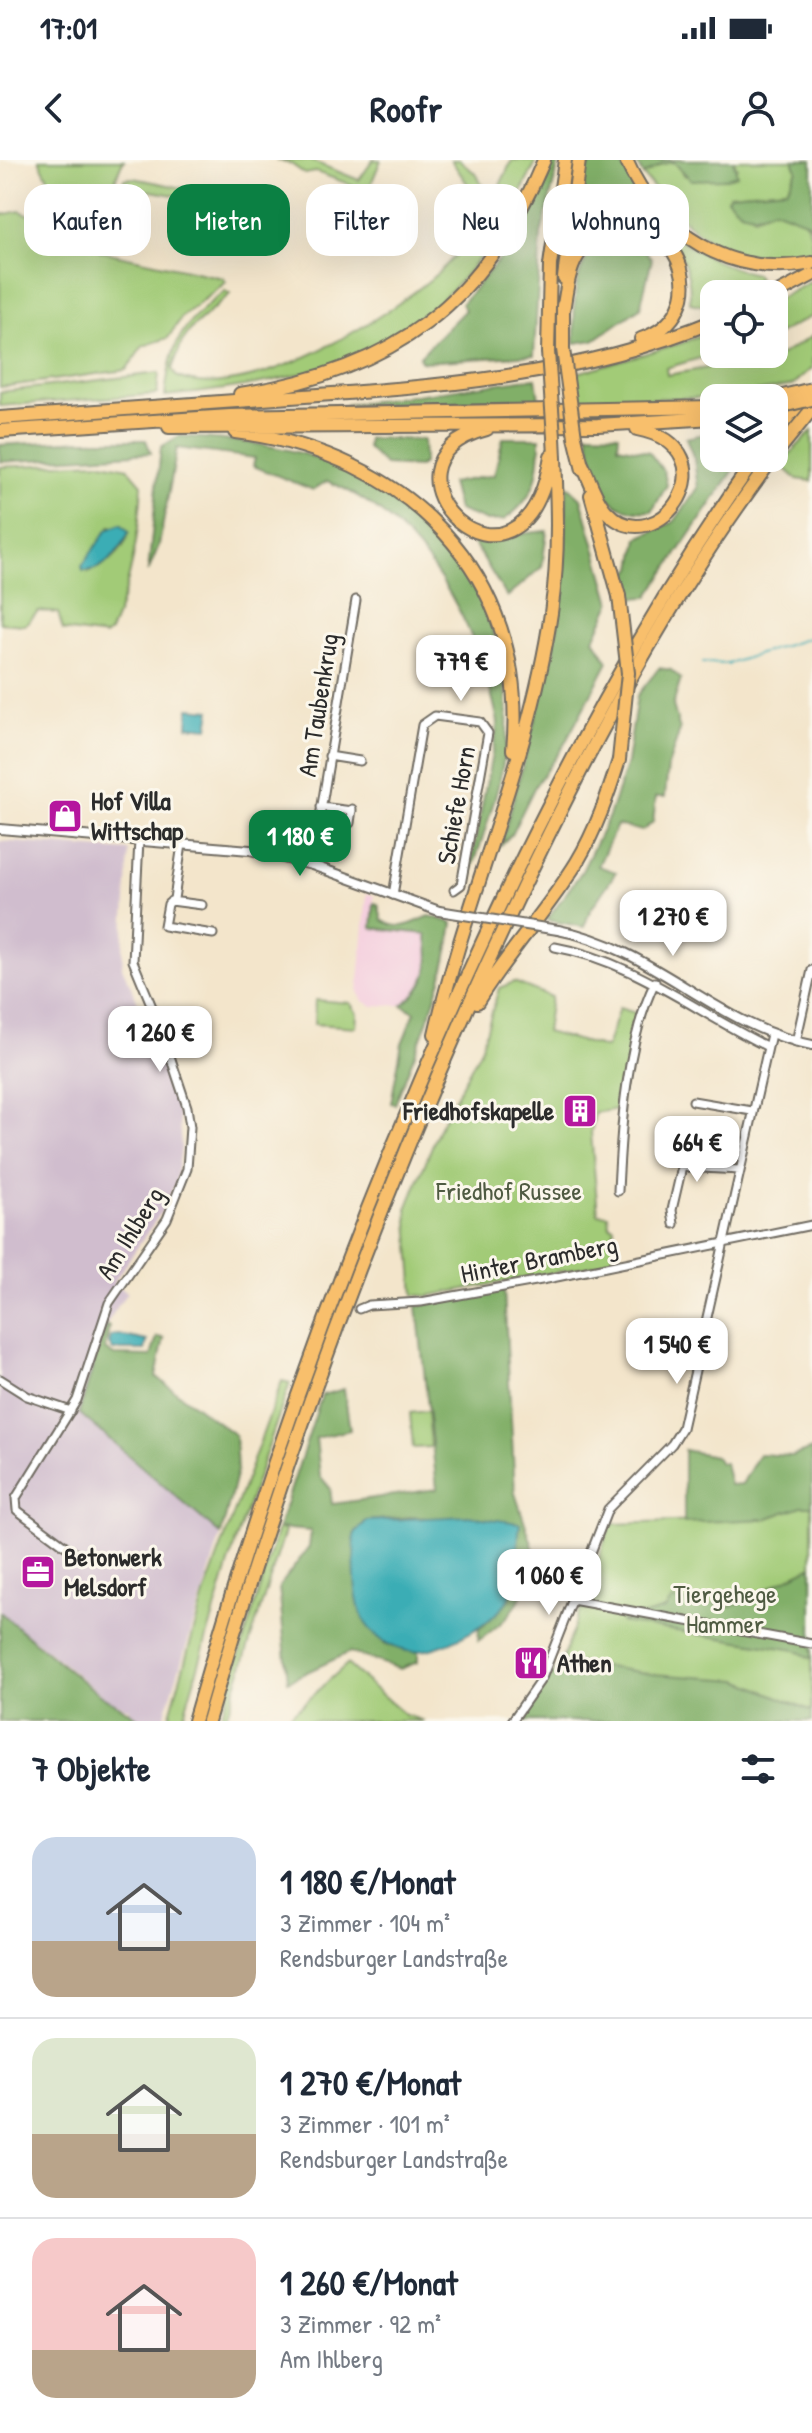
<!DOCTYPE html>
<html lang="de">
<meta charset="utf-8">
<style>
:root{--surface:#fff;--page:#f6f6f7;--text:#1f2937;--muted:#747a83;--line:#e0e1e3;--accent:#0b8043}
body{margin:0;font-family:"Patrick Hand",sans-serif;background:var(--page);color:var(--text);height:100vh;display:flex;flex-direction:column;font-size:30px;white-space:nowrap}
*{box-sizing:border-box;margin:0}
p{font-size:26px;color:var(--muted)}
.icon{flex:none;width:44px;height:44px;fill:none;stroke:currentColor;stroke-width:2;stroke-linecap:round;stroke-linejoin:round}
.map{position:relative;height:1561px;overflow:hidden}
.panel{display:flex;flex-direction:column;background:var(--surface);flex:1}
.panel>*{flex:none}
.top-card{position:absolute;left:24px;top:24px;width:764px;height:72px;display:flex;gap:16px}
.tools{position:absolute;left:700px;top:120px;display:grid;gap:16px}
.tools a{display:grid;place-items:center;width:88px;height:88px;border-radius:16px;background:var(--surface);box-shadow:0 8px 32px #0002;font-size:40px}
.price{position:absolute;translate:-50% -68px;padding:0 18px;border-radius:16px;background:#fff;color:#222;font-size:26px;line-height:52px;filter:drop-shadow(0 2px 4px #0008)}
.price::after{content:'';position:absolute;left:50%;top:48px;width:24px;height:18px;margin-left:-12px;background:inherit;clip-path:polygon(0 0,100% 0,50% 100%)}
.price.current{background:var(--accent);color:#fff}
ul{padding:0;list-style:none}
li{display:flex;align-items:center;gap:24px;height:200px;padding:0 32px}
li+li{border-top:2px solid var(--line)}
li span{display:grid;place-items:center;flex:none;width:224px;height:160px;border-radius:24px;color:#555}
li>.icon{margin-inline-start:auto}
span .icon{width:96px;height:96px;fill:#fffc;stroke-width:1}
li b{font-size:34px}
h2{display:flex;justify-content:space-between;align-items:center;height:96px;padding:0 32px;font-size:34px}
.tag{padding:0 28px;border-radius:24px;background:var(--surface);box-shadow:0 8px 32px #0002;font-size:28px;line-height:72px}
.tag.current{background:var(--accent);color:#fff}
.status{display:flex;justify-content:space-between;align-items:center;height:56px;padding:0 40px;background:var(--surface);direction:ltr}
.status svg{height:22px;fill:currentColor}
header{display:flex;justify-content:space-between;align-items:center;height:104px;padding:0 32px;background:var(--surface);font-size:36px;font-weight:700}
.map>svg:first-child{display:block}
.built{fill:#f4cfde}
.industrial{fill:#d0bdce}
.green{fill:#a2cb77;stroke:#667b51;stroke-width:2;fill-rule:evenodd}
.forest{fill:#81af68;stroke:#566d4a;stroke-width:2}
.water{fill:#3badb5;stroke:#336c70;stroke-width:2}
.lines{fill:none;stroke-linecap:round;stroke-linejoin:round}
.stream{stroke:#3badb5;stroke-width:2}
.minor-casing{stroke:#716c63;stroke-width:11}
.tertiary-casing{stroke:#716c63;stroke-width:12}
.motorway-casing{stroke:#716c63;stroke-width:16}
.minor{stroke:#fff;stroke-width:7}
.tertiary{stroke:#fff;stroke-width:8}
.motorway{stroke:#f8bf6c;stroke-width:12}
.tertiary-bridge-casing{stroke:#716c63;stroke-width:12;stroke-linecap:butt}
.motorway-bridge-casing{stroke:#716c63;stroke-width:16;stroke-linecap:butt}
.tertiary-bridge{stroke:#fff;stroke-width:8}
.motorway-bridge{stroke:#f8bf6c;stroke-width:12}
.labels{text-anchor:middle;stroke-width:6;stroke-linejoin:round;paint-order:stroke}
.street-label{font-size:26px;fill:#2b2b2b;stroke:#fbf7ec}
.poi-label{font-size:26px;font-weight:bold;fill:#2b2b2b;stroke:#fbf7ec;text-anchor:start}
.park-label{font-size:26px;fill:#4f5b42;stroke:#fbf7ec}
</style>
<div class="status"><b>17:01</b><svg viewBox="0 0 49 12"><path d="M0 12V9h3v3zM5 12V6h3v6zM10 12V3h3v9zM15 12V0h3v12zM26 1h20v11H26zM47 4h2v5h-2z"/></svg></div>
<header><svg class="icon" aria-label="back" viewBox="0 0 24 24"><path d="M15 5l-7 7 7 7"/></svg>Roofr<svg class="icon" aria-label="person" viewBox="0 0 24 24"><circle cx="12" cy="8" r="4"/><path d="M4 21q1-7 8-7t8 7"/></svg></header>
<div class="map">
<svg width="812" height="1561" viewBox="0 0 812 1561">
<rect width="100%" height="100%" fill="#fbf7ec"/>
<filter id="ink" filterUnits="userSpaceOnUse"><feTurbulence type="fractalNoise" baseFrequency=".0125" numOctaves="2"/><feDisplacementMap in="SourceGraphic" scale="16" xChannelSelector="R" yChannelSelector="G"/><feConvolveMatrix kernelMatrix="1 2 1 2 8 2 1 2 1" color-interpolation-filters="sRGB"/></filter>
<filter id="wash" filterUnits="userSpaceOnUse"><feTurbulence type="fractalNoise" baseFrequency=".006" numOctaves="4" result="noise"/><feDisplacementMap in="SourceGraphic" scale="32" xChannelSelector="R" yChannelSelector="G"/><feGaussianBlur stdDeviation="1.8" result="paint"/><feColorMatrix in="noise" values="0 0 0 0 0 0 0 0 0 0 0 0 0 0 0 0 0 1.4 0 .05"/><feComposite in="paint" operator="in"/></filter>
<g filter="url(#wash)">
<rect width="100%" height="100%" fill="#f3e5cb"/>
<!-- built -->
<path class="built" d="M367 733 374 736 372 768 426 774 430 795 422 830 402 845 373 846 363 841 358 832Z"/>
<!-- industrial -->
<path class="industrial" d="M0 681 129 691 122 807 156 882 178 947 181 988 176 1022 162 1051 113 1123 127 1132 106 1165 79 1253 221 1375 163 1561H140L128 1548 106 1538 0 1452Z"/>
<!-- green -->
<path class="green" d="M39 0H124C117 8 97 82 100 91L223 118 226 122 182 157 168 178 143 186 126 210 0 227V55L20 51 78 73 92 56 86 47 78 56 68 58 53 45 51 24Z
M276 0H309L359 20 373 0H381L368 31 316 12 305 14 291 4Z
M451 0H460L477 15 487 36 493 40 512 0H537C455 177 350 219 165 236 171 182 181 164 225 131L230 134 192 168 182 182 172 209 176 216C243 248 389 157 439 112 460 93 477 69 491 45L473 32Z
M733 0H793L797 10 787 29 730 34 754 57 774 49C807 56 812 62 812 95 722 104 698 81 643 15L662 4 675 2 685 16 737 8Z
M134 18 261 44 265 51 122 26 124 19Z
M658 59C687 89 715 104 755 114L758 119 732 134H714V144L709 147 690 143C692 106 678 83 647 64Z
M812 121V156L774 176V141Z
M714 170V194L666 208 667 215 781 195 812 176V208L793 225 724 237 580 240 577 213 682 183Z
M159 213 157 234 0 246V232Z
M812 271V321L797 319 780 304Z
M98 302 128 308 142 324C139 376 131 424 110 472L105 476 63 470 58 453 38 451 25 465 0 463V307ZM111 366 128 375C123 393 106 405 88 412L89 396Z
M514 822 551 837 546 872 606 888 619 848 639 854 618 949 595 953 591 973 598 1054 608 1055 609 1065 614 1067 612 1102 428 1136 414 1135 407 1049 440 966 481 889 499 828Z
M315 840 350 843 357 853 356 867 314 864Z
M282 1221 290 1223 236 1380 182 1561H168L204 1435Z
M428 1251 431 1287 413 1288 410 1253Z
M802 1345 812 1346V1561L562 1500 611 1364 765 1359Z
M278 1368 285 1371 226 1557 221 1556Z
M347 1504 405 1555 424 1561H284Z"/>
<!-- forest -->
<path class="forest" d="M551 0 559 2 541 74 534 195 422 202 419 197 465 150 461 144 504 94Z
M618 0 658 59C631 73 613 49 580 79L576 75 586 9 596 1Z
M635 0H733L737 15 723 19 691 20 674 2 662 4 643 15Z
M793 0H812V68L808 62 774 49C752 58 743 57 727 38L730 34 787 29 797 10Z
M615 76H633L652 99 640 148 594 180 575 183C574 142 570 93 615 76Z
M536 218 539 239 521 243 345 245Z
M714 272V298H742L648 437 628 438 623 419 633 408 638 378 674 362 698 328 694 299 686 278Z
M588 273 619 274 618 286 649 292 664 312 667 325 652 351C598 356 596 315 588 273Z
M179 276C226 280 272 283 316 298 433 339 514 447 507 571 504 625 481 679 466 730L498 562C478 465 423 359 327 321L313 330 253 306 255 298 177 288 159 385 148 412 161 287Z
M368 278 423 280 424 302 419 307 385 305 367 288Z
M503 278H540C540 315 536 338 504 360L487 361 458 350 451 323 494 315Z
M84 280H146L151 293 0 302V285Z
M567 325 581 338 611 443 594 479 608 502 564 585 535 626 511 675 501 685 554 490 564 420Z
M547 371 542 407 507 437 471 379Z
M659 508 671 510 681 519 673 545 680 570 668 606 665 637H656L653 662 642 671 617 665 598 706 616 712 590 751 584 767 547 760 582 711 609 656 627 603 637 536Z
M374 743 378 744 382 760C402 773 413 762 430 756L453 763C445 825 418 885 395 944L391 943 402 883 415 852 402 845C428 826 433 806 426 774L372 768Z
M504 1130 515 1333 534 1390 532 1411 525 1419C524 1447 499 1466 478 1481L479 1469C515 1443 514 1405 520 1363L411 1357 366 1361 354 1375 364 1459 386 1485 418 1492V1502L400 1509 350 1492 288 1521 279 1427 309 1387 311 1371 278 1368 322 1235 344 1229 350 1270 316 1278 320 1316 330 1328 332 1344 437 1329 417 1146Z
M106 1165 109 1167 105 1189 114 1195 151 1196 157 1177 164 1178 156 1217 235 1275 237 1311 221 1375 79 1253Z
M812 1289V1346H802L765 1359 684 1363V1290L715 1296 720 1303H725L730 1325 742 1324 759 1294 792 1296Z
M812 1406V1499L795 1490 620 1462 665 1449 672 1440 732 1446Z
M0 1452C32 1480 64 1507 98 1533 113 1544 127 1547 140 1561H0Z
M562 1500 652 1514 739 1520 812 1551V1561H521Z"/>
<!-- water -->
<path class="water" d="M121 364 129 372C121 390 105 411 83 411L82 406 107 370Z
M189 548 211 550 208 568 188 566Z
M119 1175 147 1181 145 1190H113L109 1184 111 1176Z
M468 1356 520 1363C517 1384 518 1418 510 1436 498 1462 447 1488 419 1491 398 1494 373 1478 364 1460 352 1437 355 1400 354 1375L366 1361Z"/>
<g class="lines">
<!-- stream -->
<path class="stream" d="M702 503 728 504 812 477"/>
</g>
</g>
<g filter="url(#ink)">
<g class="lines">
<!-- minor casing -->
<g class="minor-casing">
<path id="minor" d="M329 596 360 601
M321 647 352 651
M350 663 352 649
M182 684 174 739 168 744 164 766 213 774
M312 705 356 440
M393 735 422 565 435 556 480 562 488 573 461 725 454 730
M171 741 202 745
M555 787C634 801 696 852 766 886
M796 882 812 810
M693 941 752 951
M618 1031C621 966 626 882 655 822
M674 1064 672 1050 682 1007 740 1010
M359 1149 369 1145 421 1142 547 1119 812 1065
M0 1219 27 1236 71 1251
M80 1397 17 1350 16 1338 77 1240 109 1143 167 1059 187 1009 190 967 187 947 160 866 133 801 139 680
M572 1440 812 1484
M512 1561 542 1518 608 1349 672 1284 682 1268 771 874"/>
</g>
<!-- tertiary casing -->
<g class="tertiary-casing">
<path id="tertiary" d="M0 669 250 690 312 705 439 751
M558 770C655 788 717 867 812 885"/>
</g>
<!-- motorway casing -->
<g class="motorway-casing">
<path id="motorway" d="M626 0C658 74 732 119 812 103
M564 118 579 0
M774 135 812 115
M563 151C566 134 568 112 577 97 584 84 597 75 610 71 681 49 717 154 641 179
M563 189V145
M548 192 550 105 565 0
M240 234C393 211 484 144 544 0
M0 258C97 251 194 244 291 237 435 227 579 217 714 161
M169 267 598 265 714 258
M487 269C354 303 522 471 551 296
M0 271 230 256 714 247
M235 272C405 293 530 413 513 590
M774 274 802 240
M575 277 583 310
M774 296 812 249
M581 302C589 317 595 339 606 351 658 407 738 289 637 269
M591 335 619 436
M477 842C507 793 547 751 577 702 596 670 608 635 619 600
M435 874C468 732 530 597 551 453 560 394 557 336 554 277
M194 1561C269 1299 362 1043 476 796 556 622 645 454 756 298
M208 1561C282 1301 376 1048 488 802 569 626 657 453 773 298"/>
</g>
<!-- minor -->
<use href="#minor" class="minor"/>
<!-- tertiary -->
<use href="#tertiary" class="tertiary"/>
<!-- motorway -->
<use href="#motorway" class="motorway"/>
<!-- tertiary-bridge casing -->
<g class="tertiary-bridge-casing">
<path id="tertiary-bridge" d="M439 751 558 770"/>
</g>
<!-- motorway-bridge casing -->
<g class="motorway-bridge-casing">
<path id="motorway-bridge" d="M563 189 575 277
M548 192 554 277
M774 238 812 229
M774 248 812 239
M619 436 628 513 619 600"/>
</g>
<!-- tertiary-bridge -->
<use href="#tertiary-bridge" class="tertiary-bridge"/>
<!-- motorway-bridge -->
<use href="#motorway-bridge" class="motorway-bridge"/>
</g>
</g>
<!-- icons -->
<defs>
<g id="shop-square" transform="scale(1.8)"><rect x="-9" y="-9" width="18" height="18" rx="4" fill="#b5179e" stroke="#fbf7ec"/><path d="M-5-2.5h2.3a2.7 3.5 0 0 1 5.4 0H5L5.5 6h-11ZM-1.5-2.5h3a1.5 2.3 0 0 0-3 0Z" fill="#fff"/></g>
<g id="building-square" transform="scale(1.8)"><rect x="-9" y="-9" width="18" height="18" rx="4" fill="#b5179e" stroke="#fbf7ec"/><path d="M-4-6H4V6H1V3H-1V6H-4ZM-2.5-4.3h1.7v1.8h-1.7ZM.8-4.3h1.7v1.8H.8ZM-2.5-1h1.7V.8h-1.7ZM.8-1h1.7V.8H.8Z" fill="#fff"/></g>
<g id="office-square" transform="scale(1.8)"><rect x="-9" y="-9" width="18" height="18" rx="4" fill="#b5179e" stroke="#fbf7ec"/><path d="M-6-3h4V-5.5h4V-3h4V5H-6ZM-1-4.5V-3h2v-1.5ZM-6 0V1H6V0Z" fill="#fff"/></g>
<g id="restaurant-square" transform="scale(1.8)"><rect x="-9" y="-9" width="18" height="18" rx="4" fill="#b5179e" stroke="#fbf7ec"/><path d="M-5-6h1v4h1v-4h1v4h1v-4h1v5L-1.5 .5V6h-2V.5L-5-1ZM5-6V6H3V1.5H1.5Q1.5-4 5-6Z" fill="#fff"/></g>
</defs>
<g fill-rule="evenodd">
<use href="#shop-square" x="65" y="656"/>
<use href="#building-square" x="580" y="951"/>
<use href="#office-square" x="38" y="1412"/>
<use href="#restaurant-square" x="531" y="1503"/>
</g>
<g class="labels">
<!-- street labels -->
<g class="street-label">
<text transform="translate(318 545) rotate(-81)" y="9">Am Taubenkrug</text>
<text transform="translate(456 645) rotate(-80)" y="9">Schiefe Horn</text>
<text transform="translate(130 1073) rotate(-58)" y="9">Am Ihlberg</text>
<text transform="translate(539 1099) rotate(-11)" y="9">Hinter Bramberg</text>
</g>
<!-- poi labels -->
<g class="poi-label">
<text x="91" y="650">Hof Villa<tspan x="91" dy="30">Wittschap</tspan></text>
<text x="554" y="960" text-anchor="end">Friedhofskapelle</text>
<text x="64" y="1406">Betonwerk<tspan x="64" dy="30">Melsdorf</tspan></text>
<text x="557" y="1512">Athen</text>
</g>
<!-- park labels -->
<g class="park-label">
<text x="509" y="1040">Friedhof Russee</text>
<text x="725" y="1443">Tiergehege<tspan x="725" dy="30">Hammer</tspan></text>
</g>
</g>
</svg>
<div class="tools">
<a><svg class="icon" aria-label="locate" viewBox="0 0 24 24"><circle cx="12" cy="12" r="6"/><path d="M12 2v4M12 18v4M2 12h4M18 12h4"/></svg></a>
<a><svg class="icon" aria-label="layers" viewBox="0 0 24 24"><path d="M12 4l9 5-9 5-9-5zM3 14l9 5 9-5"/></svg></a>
</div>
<b class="price" style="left:461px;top:543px">779 €</b>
<b class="price current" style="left:300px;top:718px">1 180 €</b>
<b class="price" style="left:673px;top:798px">1 270 €</b>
<b class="price" style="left:160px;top:914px">1 260 €</b>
<b class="price" style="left:697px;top:1024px">664 €</b>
<b class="price" style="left:677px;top:1226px">1 540 €</b>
<b class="price" style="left:549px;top:1457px">1 060 €</b>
<div class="top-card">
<a class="tag">Kaufen</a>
<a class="tag current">Mieten</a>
<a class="tag">Filter</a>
<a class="tag">Neu</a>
<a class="tag">Wohnung</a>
</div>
</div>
<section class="panel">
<h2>7 Objekte<svg class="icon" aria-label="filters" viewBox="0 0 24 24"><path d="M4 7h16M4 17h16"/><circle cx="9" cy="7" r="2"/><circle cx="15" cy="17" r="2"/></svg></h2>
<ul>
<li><span style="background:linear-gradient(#c9d6e8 65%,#b9a48a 0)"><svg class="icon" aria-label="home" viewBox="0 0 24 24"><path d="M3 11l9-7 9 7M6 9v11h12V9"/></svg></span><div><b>1 180 €/Monat</b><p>3 Zimmer · 104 m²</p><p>Rendsburger Landstraße</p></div></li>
<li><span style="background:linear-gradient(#dfe7d0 60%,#b9a48a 0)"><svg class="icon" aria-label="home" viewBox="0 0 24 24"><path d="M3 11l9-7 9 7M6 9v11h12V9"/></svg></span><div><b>1 270 €/Monat</b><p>3 Zimmer · 101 m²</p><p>Rendsburger Landstraße</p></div></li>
<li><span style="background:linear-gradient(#f6c9c9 70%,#b9a48a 0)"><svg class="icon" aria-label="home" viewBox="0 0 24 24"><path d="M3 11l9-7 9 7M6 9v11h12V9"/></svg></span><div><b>1 260 €/Monat</b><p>3 Zimmer · 92 m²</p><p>Am Ihlberg</p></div></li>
</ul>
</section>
